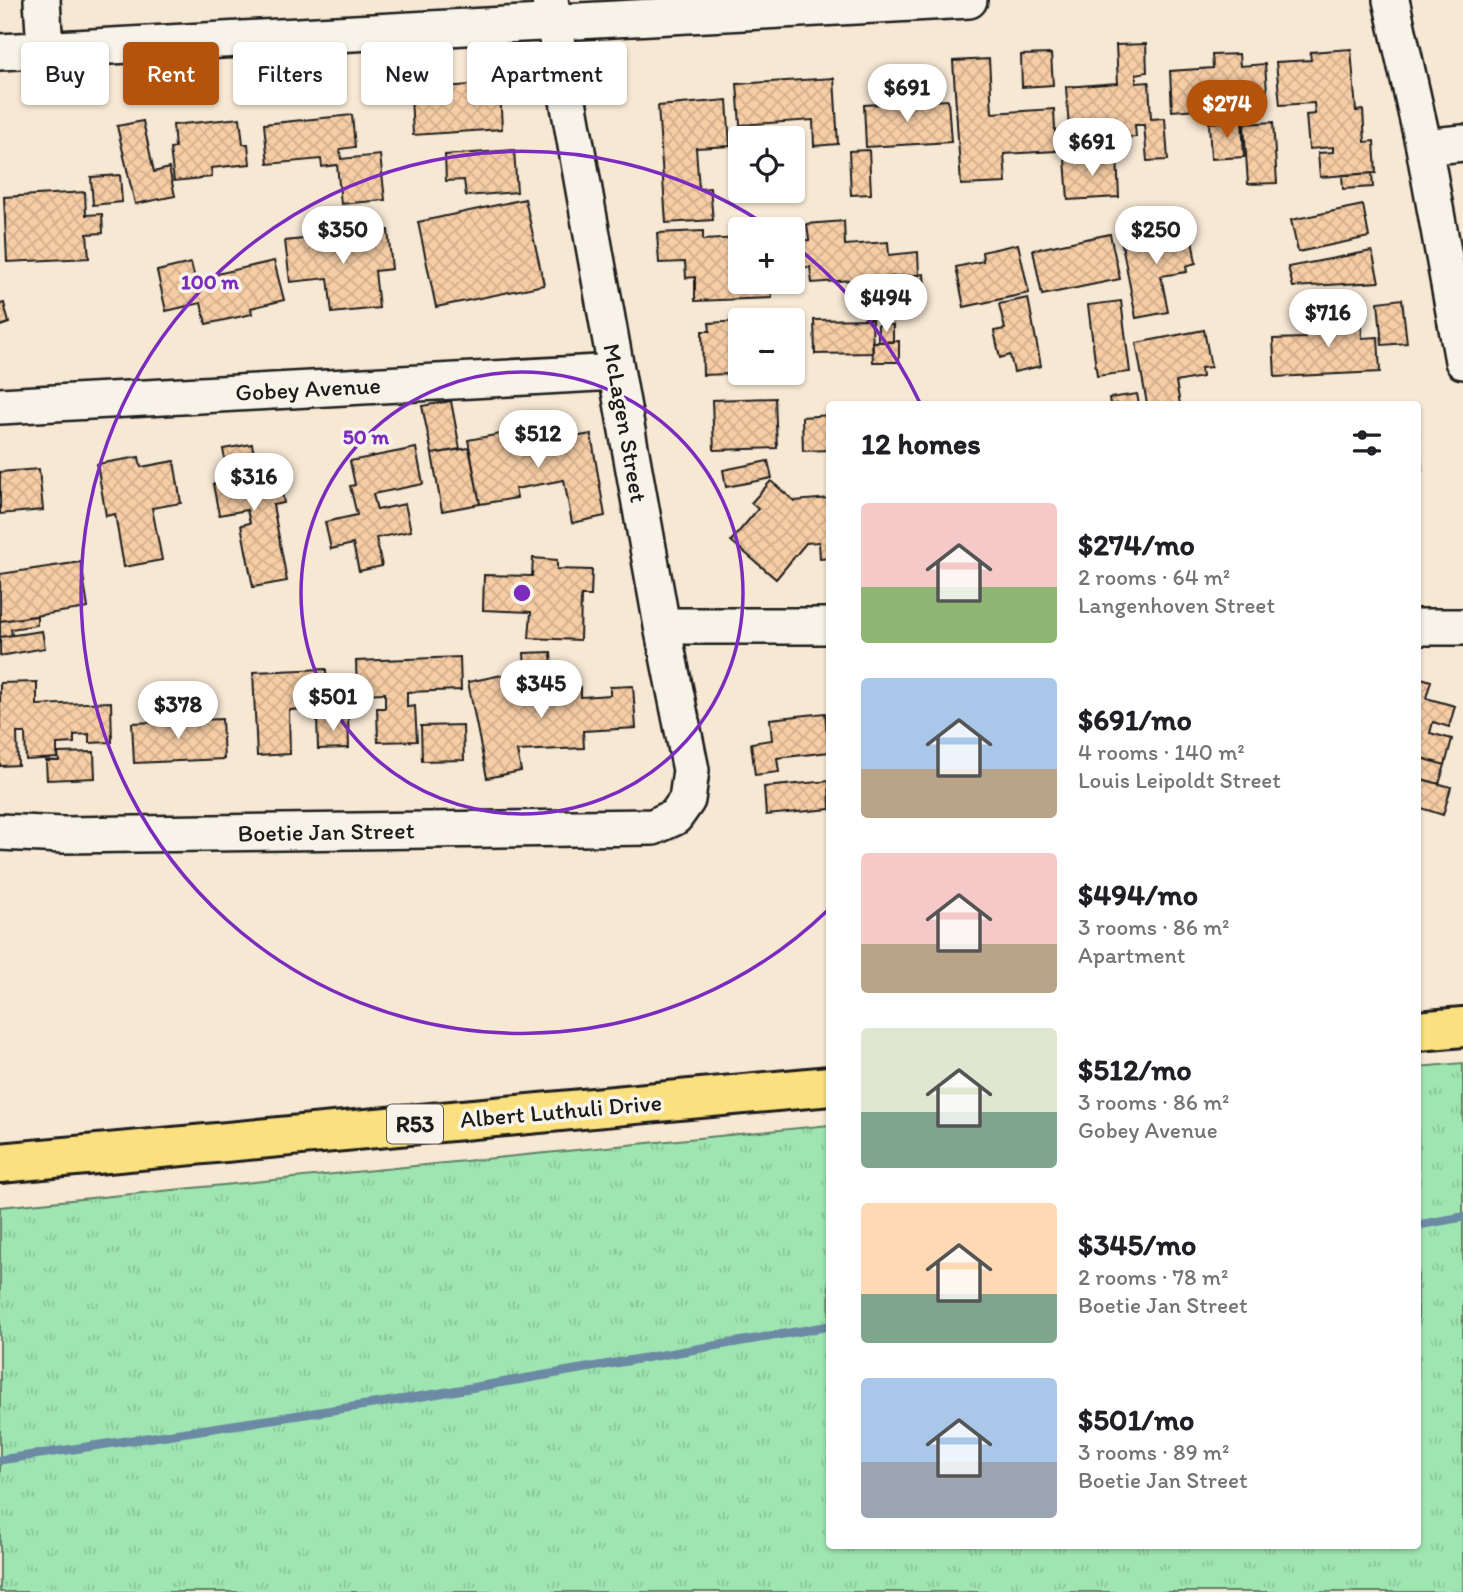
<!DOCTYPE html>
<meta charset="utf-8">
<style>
:root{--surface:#fff;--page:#f2f2f2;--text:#202124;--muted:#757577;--accent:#b45309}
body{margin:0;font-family:Itim,sans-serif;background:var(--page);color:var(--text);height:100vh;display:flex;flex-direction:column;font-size:26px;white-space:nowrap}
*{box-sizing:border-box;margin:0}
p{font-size:23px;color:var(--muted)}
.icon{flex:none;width:38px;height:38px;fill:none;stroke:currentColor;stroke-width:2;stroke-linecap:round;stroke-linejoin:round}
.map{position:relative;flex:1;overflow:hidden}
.details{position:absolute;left:826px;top:401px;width:595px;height:1148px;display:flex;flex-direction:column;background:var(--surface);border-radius:7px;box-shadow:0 2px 5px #0004}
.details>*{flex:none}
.guide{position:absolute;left:21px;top:42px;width:665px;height:63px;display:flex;gap:14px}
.fabs{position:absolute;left:728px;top:126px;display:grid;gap:14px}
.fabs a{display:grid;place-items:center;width:77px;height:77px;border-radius:7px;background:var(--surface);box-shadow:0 2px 5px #0004;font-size:35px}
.price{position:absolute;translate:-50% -60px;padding:0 16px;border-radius:24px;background:#fff;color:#222;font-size:23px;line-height:46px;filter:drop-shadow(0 2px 4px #0008)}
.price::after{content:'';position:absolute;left:50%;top:42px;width:21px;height:16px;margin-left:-10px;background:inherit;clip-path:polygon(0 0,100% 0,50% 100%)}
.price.on{background:var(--accent);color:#fff}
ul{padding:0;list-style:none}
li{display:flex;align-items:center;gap:21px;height:175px;padding:0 35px}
li span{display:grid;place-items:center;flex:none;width:196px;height:140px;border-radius:7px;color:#555}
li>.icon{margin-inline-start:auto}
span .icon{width:84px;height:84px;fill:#fffc;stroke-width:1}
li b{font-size:30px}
h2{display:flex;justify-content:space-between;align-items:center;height:84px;padding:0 35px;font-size:30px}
.pill{padding:0 24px;border-radius:7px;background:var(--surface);box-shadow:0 2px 5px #0004;font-size:24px;line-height:63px}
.pill.on{background:var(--accent);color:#fff}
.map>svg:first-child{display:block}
.grass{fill:url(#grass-tufts);stroke:#5e8066;stroke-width:2}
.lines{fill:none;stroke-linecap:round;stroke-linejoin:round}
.stream{stroke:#6c8aa4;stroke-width:9}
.building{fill:url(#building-cross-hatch);stroke:#1c1c1c;stroke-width:2}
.minor-casing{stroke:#1c1c1c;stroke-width:40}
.major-casing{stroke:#1c1c1c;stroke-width:44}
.minor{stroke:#f7f3e8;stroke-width:35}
.major{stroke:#fbe080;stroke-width:38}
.ring{fill:none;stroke:#7b2cbf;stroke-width:3.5}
.labels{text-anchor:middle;stroke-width:7;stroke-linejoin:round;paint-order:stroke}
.shield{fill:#f7f3e8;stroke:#5e5c59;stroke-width:2}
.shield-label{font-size:23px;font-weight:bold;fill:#1c1c1c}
.street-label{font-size:24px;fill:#1c1c1c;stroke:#f7f3e8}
.centre{fill:#7b2cbf;stroke:#f7f3e8;stroke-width:3.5}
.ring-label{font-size:21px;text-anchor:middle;font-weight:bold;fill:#7b2cbf;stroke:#f7f3e8;stroke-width:7;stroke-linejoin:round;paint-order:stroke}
</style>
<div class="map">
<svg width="1463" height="1592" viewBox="0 0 1463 1592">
<defs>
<pattern id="grass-tufts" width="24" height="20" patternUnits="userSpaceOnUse" patternTransform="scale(1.75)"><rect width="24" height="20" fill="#9fe5b1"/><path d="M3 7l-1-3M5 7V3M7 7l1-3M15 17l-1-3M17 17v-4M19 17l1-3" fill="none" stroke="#88c498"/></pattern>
<pattern id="building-cross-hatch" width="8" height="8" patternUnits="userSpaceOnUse" patternTransform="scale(1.75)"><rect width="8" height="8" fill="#f6cda5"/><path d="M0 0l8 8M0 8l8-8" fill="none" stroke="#d2af8d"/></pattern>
</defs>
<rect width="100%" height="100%" fill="#f7e8d4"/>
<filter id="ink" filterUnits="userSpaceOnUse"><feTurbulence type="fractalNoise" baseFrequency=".0143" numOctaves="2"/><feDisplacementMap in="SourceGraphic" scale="14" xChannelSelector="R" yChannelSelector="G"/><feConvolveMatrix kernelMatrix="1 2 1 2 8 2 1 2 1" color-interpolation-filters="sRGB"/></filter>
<g filter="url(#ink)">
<!-- grass -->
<path class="grass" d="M1463 1063V1592H0V1207L829 1125 830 1545H1418V1067Z"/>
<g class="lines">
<!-- stream -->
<path class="stream" d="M1418 1225 1463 1217
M0 1460 406 1399 830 1326"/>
</g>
<!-- building -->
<path class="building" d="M1146 44 1147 72 1136 74V83L1149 82 1151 119 1165 118 1168 160 1147 161 1144 125H1135L1136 137 1116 138 1115 126 1069 129 1066 87 1118 83 1116 45Z
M1351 49 1356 111 1363 110 1365 142 1374 141 1376 173 1320 177 1318 153 1333 152V147L1309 149 1306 115 1315 114 1314 103 1280 105 1276 62 1311 60 1310 52Z
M1051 54 1053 85 1022 87 1021 55Z
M1239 54 1240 66 1265 64 1268 105 1237 106V120L1212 121V108L1172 111 1170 71 1213 68 1212 55Z
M989 59 992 113 1054 109 1056 151 1004 154 1006 183 961 185 953 61Z
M834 78 838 144 814 146 813 120 740 125 737 84Z
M470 85 471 91 500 89 502 129 413 135 411 95 445 93 444 87Z
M727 100 730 146 696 148 699 189 710 188 713 220 666 223 658 106Z
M948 100 951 142 866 147 864 105Z
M352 115 355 147 340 149 341 159 380 155 385 200 341 204 337 165 322 167 321 159 268 164 264 124Z
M240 118 243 144H248L250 164 211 168 212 177 174 181 170 149 175 148 173 125Z
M1242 120 1244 157 1211 159 1209 123Z
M143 121 154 172 169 168 175 196 135 204 117 126Z
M1273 122 1277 183 1248 184 1244 124Z
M514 150 517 192 466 196 464 180 446 181 445 155Z
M869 150 871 194 851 195 849 151Z
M1117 156 1119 197 1068 200 1065 159Z
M1372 173 1373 187 1343 189 1342 175Z
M120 175 122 202 93 205 91 177Z
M85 192 86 215 102 214 103 233 87 234 89 258 7 262 4 197Z
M525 199 544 285 436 307 418 222Z
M1363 205 1369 237 1298 252 1291 220Z
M844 221 845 245 888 242 889 255 918 252 919 275 812 283 810 267 797 268 795 241 809 240 807 224Z
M1190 227 1196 263 1186 266 1187 272 1161 276 1168 312 1136 318 1121 239Z
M388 230 392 269 375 271 379 308 332 313 328 278 290 282 285 241Z
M703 231V240L740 238V282H771L772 298 695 301V277L686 278 685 262 659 263 657 233Z
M1110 234 1120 279 1042 295 1033 250Z
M1018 244 1029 293 964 307 956 267 983 261 982 252Z
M1372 251 1379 282 1293 287 1288 267Z
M274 261 284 300 251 308 252 314 206 324 201 303 166 311 157 271 191 263 195 279Z
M924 274 926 301 857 306 855 280Z
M1028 298 1041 366 1014 372 1010 355 1000 358 994 331 1005 329 999 304Z
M1402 299 1407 343 1382 345 1378 302Z
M1121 301 1130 372 1097 376 1088 305Z
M4 303 9 323 0 326V304Z
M1361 315 1362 338 1378 337 1380 372 1275 377 1273 339 1305 338 1304 317Z
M872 319 873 353 815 354 814 320Z
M740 321V373H757L703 375 702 331H710L709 323Z
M878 325H893V342H878Z
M1204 330 1211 367 1201 368 1202 377 1176 382 1180 404H1147L1136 343Z
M899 341V362H873L872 342Z
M1137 394 1139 404H1110L1109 398Z
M775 398 777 448 714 450 712 400Z
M451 401 460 449 432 454 422 406Z
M830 415V450L803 451 802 417Z
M1418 417 1422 471H1418Z
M517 431 520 447 591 434 605 516 572 523 564 480 515 489 517 498 480 504 468 440Z
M252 444 258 475 278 472 284 503 273 505 287 581 253 587 241 525 250 523 247 510 219 515 213 484 229 481 223 449Z
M416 448 423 484 373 494 377 510 405 504 411 531 376 538 382 566 359 571 353 544 331 549 325 522 357 515 350 486 355 485 350 461Z
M469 448 480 504 442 511 432 454Z
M139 457 141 467 174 461 181 503 152 508 162 560 124 567 115 514 106 516 97 464Z
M768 461 772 478 726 487 723 470Z
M39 469 43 510 0 514V472Z
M771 481 794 501 830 498V558L820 559 819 542 806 543 776 579 731 541 758 509 751 503Z
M533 558 557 560V569L592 570 591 596H581L580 640 529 638 531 612 483 610 484 575 532 576Z
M81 562 88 608 0 621V574Z
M37 616V625L11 629 12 635 0 637V621Z
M42 631 45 648 0 656V637Z
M551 652 552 669 525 671 524 653Z
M460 657 461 690 407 692V707L415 706 417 741 378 742 377 708H385V693L357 694 356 661Z
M326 669 327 708 289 710 290 754 257 756 253 672Z
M502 675 505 690 581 687V697L610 695V687L633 686 636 728 583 731 584 748 517 751 521 771 487 778 468 682Z
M1418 677 1431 681 1426 698 1455 706 1449 727 1433 722 1430 733 1452 739 1445 765 1418 757Z
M37 682V705L111 702 112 742 89 743V734L74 735V743L57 744V758L26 760 25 733H17L18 765 0 766V683Z
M825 713 829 752 777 758 779 772 755 775 751 743 772 740 770 719Z
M348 716 349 748 318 749 317 717Z
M222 719 224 759 134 763 132 723Z
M463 725 464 760 422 761 421 726Z
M94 752 95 778 47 780 46 761H59L58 753Z
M1418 757 1445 765 1439 784 1418 778Z
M1418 778 1451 787 1443 815 1418 807Z
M829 781 830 809 766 815 764 787Z"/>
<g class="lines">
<!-- minor casing -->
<g class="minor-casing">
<path id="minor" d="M42 0 45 49
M1391 0 1424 147 1463 361
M0 52 969 0
M1424 147 1463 143
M0 406 616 372
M662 626H830
M1418 627H1463
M0 832 63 835 653 827 675 817 687 800 691 770 662 626 550 0"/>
</g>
<!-- major casing -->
<g class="major-casing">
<path id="major" d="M1418 1031 1463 1027
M0 1163 830 1086"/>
</g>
<!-- minor -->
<use href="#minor" class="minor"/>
<!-- major -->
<use href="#major" class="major"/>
</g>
</g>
<!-- distance rings -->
<g class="ring">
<circle cx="522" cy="593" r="221"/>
<path d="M828 910A441 441 0 1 1 769 227M794 245A441 441 0 0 1 920 403"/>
</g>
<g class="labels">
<!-- shield labels -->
<rect class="shield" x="387" y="1104.5" width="56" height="39" rx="5"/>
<g class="shield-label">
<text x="415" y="1132">R53</text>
</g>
<!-- street labels -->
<g class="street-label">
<text transform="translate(308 389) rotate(-3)" y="8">Gobey Avenue</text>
<text transform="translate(625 423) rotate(80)" y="8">McLagen Street</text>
<text transform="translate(326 832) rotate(-1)" y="8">Boetie Jan Street</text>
<text transform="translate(561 1111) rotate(-5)" y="8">Albert Luthuli Drive</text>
</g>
</g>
<circle cx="522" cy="593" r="10" class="centre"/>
<g class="ring-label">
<text x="210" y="289">100 m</text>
<text x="366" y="444">50 m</text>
</g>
</svg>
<div class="fabs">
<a><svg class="icon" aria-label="locate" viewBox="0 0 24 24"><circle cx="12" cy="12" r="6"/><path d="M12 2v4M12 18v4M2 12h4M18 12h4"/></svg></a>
<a>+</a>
<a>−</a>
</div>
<b class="price" style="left:907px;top:124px">$691</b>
<b class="price on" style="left:1227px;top:140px">$274</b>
<b class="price" style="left:1092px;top:178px">$691</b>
<b class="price" style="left:343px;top:266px">$350</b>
<b class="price" style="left:1156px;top:266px">$250</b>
<b class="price" style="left:886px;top:334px">$494</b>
<b class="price" style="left:1328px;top:349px">$716</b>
<b class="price" style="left:538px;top:470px">$512</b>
<b class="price" style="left:254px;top:513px">$316</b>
<b class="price" style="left:541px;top:720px">$345</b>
<b class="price" style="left:333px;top:733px">$501</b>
<b class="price" style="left:178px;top:741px">$378</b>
<div class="guide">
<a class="pill">Buy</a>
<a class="pill on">Rent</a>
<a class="pill">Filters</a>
<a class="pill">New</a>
<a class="pill">Apartment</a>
</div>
<section class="details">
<h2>12 homes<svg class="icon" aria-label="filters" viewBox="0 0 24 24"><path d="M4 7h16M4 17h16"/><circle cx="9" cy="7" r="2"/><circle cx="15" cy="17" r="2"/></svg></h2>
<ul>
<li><span style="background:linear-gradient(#f6c9c9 60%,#8fb573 0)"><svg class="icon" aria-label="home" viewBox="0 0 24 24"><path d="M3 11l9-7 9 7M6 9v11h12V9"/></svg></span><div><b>$274/mo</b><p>2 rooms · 64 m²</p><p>Langenhoven Street</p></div></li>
<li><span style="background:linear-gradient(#a9c7e8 65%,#b9a48a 0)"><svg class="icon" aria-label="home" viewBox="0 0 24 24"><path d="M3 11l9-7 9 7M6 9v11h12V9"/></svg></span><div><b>$691/mo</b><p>4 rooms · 140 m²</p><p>Louis Leipoldt Street</p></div></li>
<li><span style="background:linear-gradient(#f6c9c9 65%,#b9a48a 0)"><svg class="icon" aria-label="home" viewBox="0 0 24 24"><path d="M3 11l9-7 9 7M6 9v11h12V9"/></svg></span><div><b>$494/mo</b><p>3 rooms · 86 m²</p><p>Apartment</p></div></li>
<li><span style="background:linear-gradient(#dfe7d0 60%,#7fa58c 0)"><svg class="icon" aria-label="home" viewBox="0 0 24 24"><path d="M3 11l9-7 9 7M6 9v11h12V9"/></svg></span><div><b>$512/mo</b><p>3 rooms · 86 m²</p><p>Gobey Avenue</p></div></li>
<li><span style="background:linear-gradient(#ffd9b3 65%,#7fa58c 0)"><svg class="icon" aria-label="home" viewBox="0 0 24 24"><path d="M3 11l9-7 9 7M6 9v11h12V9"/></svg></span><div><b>$345/mo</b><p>2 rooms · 78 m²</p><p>Boetie Jan Street</p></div></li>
<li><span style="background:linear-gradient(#a9c7e8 60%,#9aa5b1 0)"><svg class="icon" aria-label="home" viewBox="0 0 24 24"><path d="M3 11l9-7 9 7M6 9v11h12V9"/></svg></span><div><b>$501/mo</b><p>3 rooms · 89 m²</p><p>Boetie Jan Street</p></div></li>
</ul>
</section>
</div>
